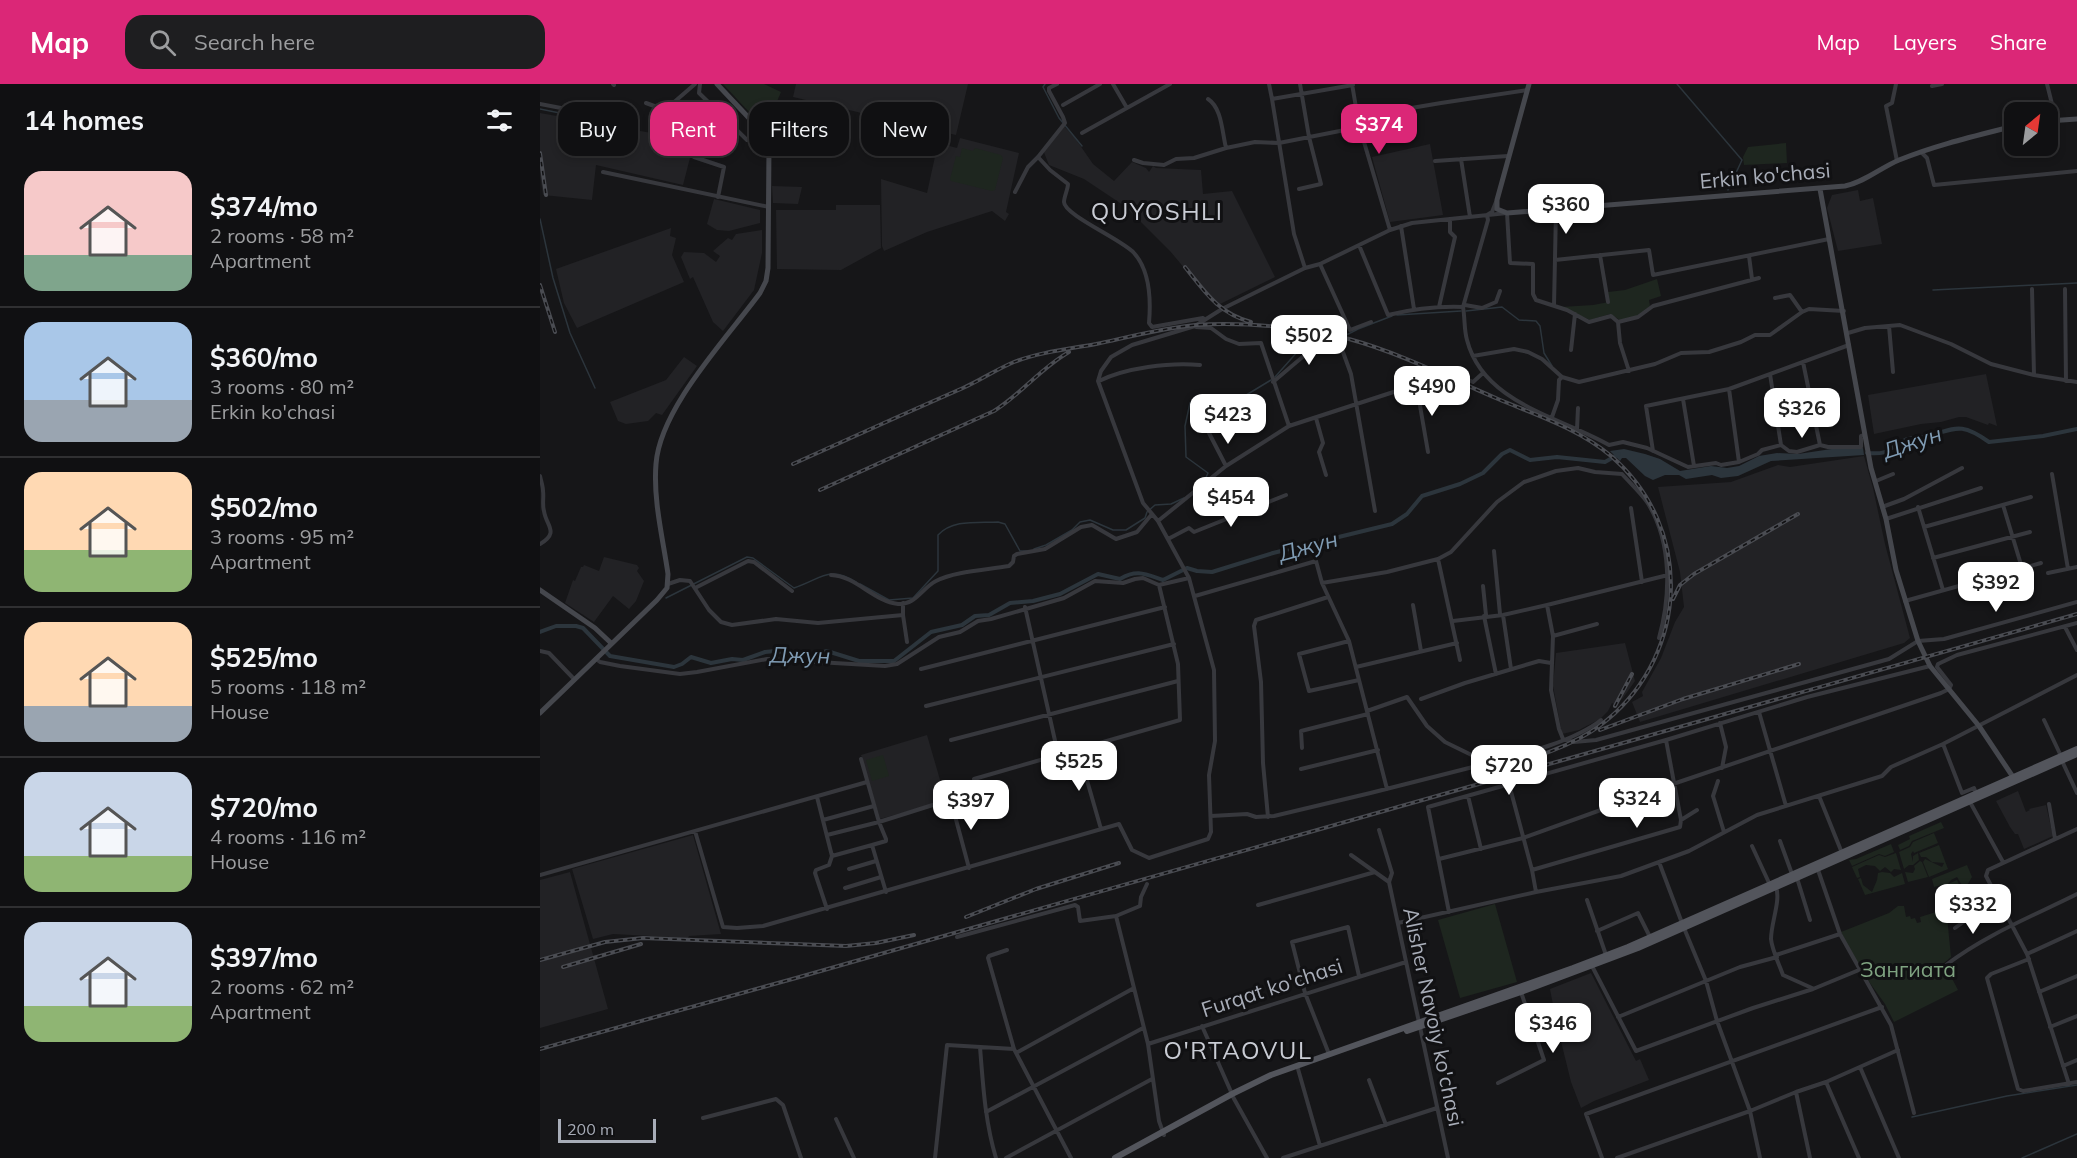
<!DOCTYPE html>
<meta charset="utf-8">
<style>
:root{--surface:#101012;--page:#1e1e20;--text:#f1f3f6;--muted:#9c9d9f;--line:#303032;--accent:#db2777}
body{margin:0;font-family:Mulish,sans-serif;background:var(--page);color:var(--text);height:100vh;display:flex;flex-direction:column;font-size:22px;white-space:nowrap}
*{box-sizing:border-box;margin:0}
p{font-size:20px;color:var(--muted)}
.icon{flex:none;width:33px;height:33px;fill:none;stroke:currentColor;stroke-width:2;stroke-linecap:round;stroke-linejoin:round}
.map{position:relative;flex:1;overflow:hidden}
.drawer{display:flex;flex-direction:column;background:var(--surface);width:540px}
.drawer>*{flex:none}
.top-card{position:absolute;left:18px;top:18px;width:570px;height:54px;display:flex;gap:12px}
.needle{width:39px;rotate:29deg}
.controls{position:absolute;left:1464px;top:18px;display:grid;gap:12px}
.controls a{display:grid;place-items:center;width:54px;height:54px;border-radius:12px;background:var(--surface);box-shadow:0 3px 9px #0003,0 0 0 2px var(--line);font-size:30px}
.scale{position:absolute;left:18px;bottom:15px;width:98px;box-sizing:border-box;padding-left:6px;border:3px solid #a8adb8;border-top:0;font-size:16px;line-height:21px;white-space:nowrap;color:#a8adb8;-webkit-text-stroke:4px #111113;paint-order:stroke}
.price{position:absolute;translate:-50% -51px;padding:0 14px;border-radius:12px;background:#fff;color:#222;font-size:20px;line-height:39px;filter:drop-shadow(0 2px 3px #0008)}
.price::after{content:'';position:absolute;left:50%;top:36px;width:18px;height:14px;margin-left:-9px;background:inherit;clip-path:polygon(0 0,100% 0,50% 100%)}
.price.current{background:var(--accent);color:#fff}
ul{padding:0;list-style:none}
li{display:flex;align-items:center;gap:18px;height:150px;padding:0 24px}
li+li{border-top:2px solid var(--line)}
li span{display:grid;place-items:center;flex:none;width:168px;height:120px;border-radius:18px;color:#555}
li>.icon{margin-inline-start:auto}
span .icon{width:72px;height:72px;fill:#fffc;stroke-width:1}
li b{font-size:26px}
h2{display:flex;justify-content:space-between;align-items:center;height:72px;padding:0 24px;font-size:26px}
.pill{padding:0 21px;border-radius:18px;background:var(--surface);box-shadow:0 3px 9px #0003,0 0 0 2px var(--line);font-size:21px;line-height:54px}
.pill.current{background:var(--accent);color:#fff}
header{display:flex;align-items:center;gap:36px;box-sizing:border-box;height:84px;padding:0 30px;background:var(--accent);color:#fff}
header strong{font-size:28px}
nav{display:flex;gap:33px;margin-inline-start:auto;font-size:21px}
.search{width:420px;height:54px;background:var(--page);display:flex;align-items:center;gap:15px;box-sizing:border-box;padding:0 21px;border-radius:18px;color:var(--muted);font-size:22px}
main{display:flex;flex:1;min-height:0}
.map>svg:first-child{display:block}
.built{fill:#222225}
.green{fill:#1e261f}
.water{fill:#2c353c}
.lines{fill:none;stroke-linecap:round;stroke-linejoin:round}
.stream{stroke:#2c353c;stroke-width:1.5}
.canal{stroke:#2c353c;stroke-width:4}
.street{stroke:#37383d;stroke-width:4}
.secondary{stroke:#45474d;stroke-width:5}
.primary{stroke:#53555c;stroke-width:6}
.rail-casing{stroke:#4a4c52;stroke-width:4}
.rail{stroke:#111113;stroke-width:1.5;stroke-dasharray:4.5;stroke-linecap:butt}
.labels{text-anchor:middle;stroke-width:6;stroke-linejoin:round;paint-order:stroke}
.street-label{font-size:21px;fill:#a8adb8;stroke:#111113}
.park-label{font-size:21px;fill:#7fa381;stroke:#111113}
.water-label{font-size:22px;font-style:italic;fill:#7f9bb3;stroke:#111113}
.quarter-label{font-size:24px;letter-spacing:1.5px;fill:#c9ccd4;stroke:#111113}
</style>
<header>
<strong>Map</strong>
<div class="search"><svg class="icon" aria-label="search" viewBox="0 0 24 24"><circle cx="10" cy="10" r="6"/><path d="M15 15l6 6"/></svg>Search here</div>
<nav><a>Map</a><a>Layers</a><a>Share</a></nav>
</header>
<main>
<section class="drawer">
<h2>14 homes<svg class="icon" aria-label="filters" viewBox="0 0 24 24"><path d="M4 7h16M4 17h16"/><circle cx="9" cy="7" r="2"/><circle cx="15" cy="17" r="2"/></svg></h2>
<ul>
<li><span style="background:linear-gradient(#f6c9c9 70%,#7fa58c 0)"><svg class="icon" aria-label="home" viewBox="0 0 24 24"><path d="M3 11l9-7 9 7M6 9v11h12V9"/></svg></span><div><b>$374/mo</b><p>2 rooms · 58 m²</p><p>Apartment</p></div></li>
<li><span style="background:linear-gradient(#a9c7e8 65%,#9aa5b1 0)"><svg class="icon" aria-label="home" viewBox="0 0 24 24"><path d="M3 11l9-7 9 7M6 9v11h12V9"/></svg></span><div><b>$360/mo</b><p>3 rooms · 80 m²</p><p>Erkin ko'chasi</p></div></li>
<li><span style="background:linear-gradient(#ffd9b3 65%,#8fb573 0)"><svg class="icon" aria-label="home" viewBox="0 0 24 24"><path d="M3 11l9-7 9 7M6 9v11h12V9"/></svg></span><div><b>$502/mo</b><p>3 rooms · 95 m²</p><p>Apartment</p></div></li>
<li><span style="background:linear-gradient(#ffd9b3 70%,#9aa5b1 0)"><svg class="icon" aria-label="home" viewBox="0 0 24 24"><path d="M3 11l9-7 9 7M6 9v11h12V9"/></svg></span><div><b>$525/mo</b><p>5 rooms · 118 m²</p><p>House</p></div></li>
<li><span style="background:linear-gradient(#c9d6e8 70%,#8fb573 0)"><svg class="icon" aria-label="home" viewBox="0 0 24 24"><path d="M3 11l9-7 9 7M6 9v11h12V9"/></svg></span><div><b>$720/mo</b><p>4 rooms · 116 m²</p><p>House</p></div></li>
<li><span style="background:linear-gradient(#c9d6e8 70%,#8fb573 0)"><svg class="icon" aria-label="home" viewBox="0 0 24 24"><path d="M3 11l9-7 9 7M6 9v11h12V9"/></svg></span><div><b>$397/mo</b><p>2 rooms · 62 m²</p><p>Apartment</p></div></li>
</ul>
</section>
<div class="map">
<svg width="1537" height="1074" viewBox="0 0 1537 1074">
<rect width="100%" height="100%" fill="#161618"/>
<!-- built -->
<path class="built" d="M256 0H428L416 51 253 13Z
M0 29 145 55 142 68 151 70 143 101 56 81 52 116 3 111 0 91Z
M524 42 535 54 553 80 574 97 592 78 606 84 609 88 613 82 616 84 661 86 663 110 692 107 735 193 676 222 630 167 586 123 544 95 509 81 503 66Z
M420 54 479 69 466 128 469 130 465 137 452 127 387 148 344 167 342 162 341 95 387 109 398 59 417 64Z
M890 60 903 131 850 138 832 73Z
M232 102 262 103 258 120 233 119Z
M1318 106 1320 117 1333 114 1342 160 1298 167 1287 124 1292 111Z
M174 115 220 126V139L189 147 177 146 167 140Z
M296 121H340L341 164 301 186 237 185 236 126H296Z
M131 144 130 152 136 154 132 171 144 198 37 244 24 219 16 185Z
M222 146V169L214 206 183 247 173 238 153 193 150 195 141 173 144 168 164 169 176 178 180 172 173 167 188 154 192 156 196 150Z
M144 273 157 282 122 331 116 329 108 337 86 340 78 337 70 318 126 296Z
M1446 290 1457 342 1449 339 1448 341 1426 333H1419L1401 338 1381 340 1334 350 1328 311Z
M1324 372 1333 404 1345 460 1370 554 1364 559 1100 638 1092 618 1103 612 1102 608 1121 574 1135 538 1144 523 1140 488 1118 403 1191 398 1238 381 1250 383Z
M64 473 97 481 99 484 97 487 104 497 96 517 89 525 73 512 54 538 25 519 33 496 35 497 41 483H43L44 481 59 487Z
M1085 559 1095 597 1083 614 1075 621 1072 619 1068 627 1060 635 1039 646 1022 650 1013 602 1016 569Z
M387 651 405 713H407L408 716 340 735 321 671Z
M1478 707 1486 728 1490 726 1489 725 1506 721 1513 752 1484 765 1478 750H1475L1470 743 1456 717Z
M153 751 181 850 149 852 148 854 73 850 53 855 32 785Z
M30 788 68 925 0 944V796Z
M1051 889 1096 977 1100 975 1109 996 1054 1017 1041 1024 1031 998 1016 937 1010 905Z"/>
<!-- green -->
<path class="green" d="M183 0H224L241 8 226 43H223Z
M1246 59 1247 79 1204 81 1203 73 1208 63Z
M422 64 433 67 435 64 461 71 463 74 455 106 452 107 411 97 410 95 416 72 420 73Z
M1117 195 1121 212 1109 216 1110 222 1097 233 1080 236 1070 230 1050 236 1021 223 1053 221 1069 218 1068 208 1085 206Z
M343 671 349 692 332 697 326 676Z
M1401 738 1404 744 1372 757 1369 762 1360 766 1358 761 1370 755 1369 752Z
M1394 749 1398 759 1374 769 1373 767 1371 770 1373 778V772L1378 769 1379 776 1373 781H1369L1364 785 1359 768 1370 763 1373 758Z
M1351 760 1354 768 1345 772 1339 770 1312 782 1309 776 1316 775Z
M1399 761 1408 785 1389 793 1383 778 1385 775 1402 783 1404 779 1392 778 1386 773H1381L1379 769Z
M1356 769 1361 786 1354 785 1351 788 1345 783 1340 787 1335 782 1326 781 1318 785 1320 793 1317 794 1312 783 1339 771 1345 773Z
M1380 777 1382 778 1388 793 1368 798 1365 788 1373 789 1375 785 1374 782Z
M1427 781 1432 793 1426 803H1423L1417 793 1411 796 1408 800 1417 796 1422 807 1420 810 1414 811 1409 801 1413 814 1412 815 1406 800 1394 803 1392 795Z
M1342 788 1350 789 1354 793 1362 789 1365 800 1325 811 1318 795 1321 794 1323 801 1332 808 1337 796 1338 789Z
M955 820 977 898 920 914 898 836Z
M1358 822H1364L1366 833 1370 832 1371 835 1375 834 1377 839 1381 838 1380 833 1396 828V825L1406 822 1411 873 1404 879 1418 906 1354 938 1345 920 1320 885 1301 848 1349 829Z"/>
<!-- water -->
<path class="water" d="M1298 364 1308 365 1323 364 1324 371 1231 377 1198 392 1181 394 1172 391 1146 395 1139 391H1125L1113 396 1105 392 1086 374H1082L1080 377 1070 367 1084 365 1105 370 1120 375 1140 387 1171 382 1187 384 1199 382 1219 372 1237 369 1258 370Z"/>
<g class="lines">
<!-- stream -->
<path class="stream" d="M505 0 503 3 519 34 542 62
M1137 0 1202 76 1188 106
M0 25 69 39
M0 135 13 194 30 249 55 304
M1393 206 1537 199
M926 227 962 223 979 236 996 237 1000 242 1004 269 1012 282
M857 231 921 227
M735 293 759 266 783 263 818 245 852 232
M664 398 668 389 646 373 645 342 650 319C666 309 680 314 698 316L731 296
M494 465 506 461 532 446 540 438 550 436 573 446H586L605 434 607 428 615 421 631 420 644 414
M320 500 349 516 373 514 398 487V451C413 435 437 439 458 438L465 440 480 467H487
M126 514 207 473 213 474 254 504C281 495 289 481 316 498
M1372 1033 1467 1012 1537 1001
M1482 1074 1537 1050"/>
<!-- canal -->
<path class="canal" d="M1327 369C1353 371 1346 364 1365 356 1371 353 1378 355 1384 353 1416 345 1419 337 1449 358L1503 352 1537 345
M0 548 16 542H36L43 544 70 572 134 583 142 580 151 573 171 579 192 575 203 576 225 568 235 567 270 572 287 567 319 577H354L391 548 422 541 435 532 449 531 470 519 493 517 520 510 558 490 580 495C597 485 605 490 623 496L647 484 657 487 672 488 733 469 852 440 867 430 882 412 920 400 943 389 962 370 970 366 990 376 1017 373 1065 378 1079 370"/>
<!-- street -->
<path class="street" d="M73 0 74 1
M160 0 159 9 207 56
M573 0 587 24
M729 0 732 15 813 1
M812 0 819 41 850 146
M1356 0 1352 19 1346 22 1357 77
M1507 0 1516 36
M1392 2 1402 0
M668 15C682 24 682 48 686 64
M732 15 754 150 765 184
M106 19 125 26 155 0
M0 20 47 29
M523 21 560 0
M818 33 901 19 987 6
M542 49 630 0
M1381 68 1387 74 1394 101 1537 87
M154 73 184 83 178 113
M498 73 510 86 528 100C528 105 524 113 524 118 524 131 583 156 594 169 610 187 611 216 609 239L612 243 663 234
M921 75 930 133
M594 76 603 79 624 81 636 75 654 74 686 64 715 58 739 59 820 43
M895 77 968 72
M63 88 229 123
M759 105 781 100 769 53 760 0
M475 108 488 83 498 73 525 39 523 33 509 7V4L517 0
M861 142 874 225
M819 161 848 231C873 225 898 222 923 223L948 136 947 131 952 128 956 118
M1060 171 1068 218
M1209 172 1212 195
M1015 176 1109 166 1113 191 1289 155
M780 180 810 246 831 238
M1492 205 1494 291
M1525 205 1526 297
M1235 214 1250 211 1262 228
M925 221 942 224 956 218 960 207
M1014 222 1016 126
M899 223 915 153 910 148V135
M923 223C925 234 924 246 927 256 943 319 1020 333 1069 361L1083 358 1107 364 1148 383 1176 379 1181 381 1199 378 1218 370 1222 366 1241 361
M1078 238 1080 259 1089 287
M1349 242 1353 288
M656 243 671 244 686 255 699 260 721 259 749 342
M1308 249 1325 244 1360 241 1411 260 1451 280 1494 291 1537 298
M1031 266 1035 230
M933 272 974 265 988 268 1002 275 1022 293 1039 298 1115 280 1141 269 1169 268 1201 258 1215 251H1230L1262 228 1269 225 1304 227
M1263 278 1280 361
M1230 290 1241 361 1249 367 1257 368 1280 361 1288 363H1321V352L1325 351
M559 297C585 284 630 278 660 281
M733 298 766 270 784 267 800 260 811 290 835 427
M1189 305 1199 378
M1143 315 1154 382
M1012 333 1018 316 1019 296 1022 293
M776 334 783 359 779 368 786 391
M1037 345 1038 324
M669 349 686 382
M1113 367 1106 322 1189 305 1309 261
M888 368 874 287 879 286 911 300 924 294 933 298 943 289
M1512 390 1528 485
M0 392C1 397 3 402 3 407 4 413 2 421 4 427 6 442 20 448 0 460
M1336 397 1353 390
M1463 421 1482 484
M1342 423 1364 415 1422 384
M1378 423 1403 506
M1091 424 1102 498
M1346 435 1441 404
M618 437 686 382 749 342 875 301
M1384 443 1491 413
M628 455 649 444 654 448 746 411
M954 467 960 530
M1393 474 1490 448
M898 475 920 576
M1508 489 1537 483
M291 491C316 492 333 517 358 520 376 521 382 504 396 497 415 487 447 486 469 482L473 478 474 472 477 470 505 465 541 443 552 441 576 455 597 448 612 430
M782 499 847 488 898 475 911 468 957 418 984 398 1016 387 1038 384 1055 388 1082 390C1090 399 1100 408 1107 418 1132 457 1131 511 1119 554
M128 500 140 496 150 497 169 526 181 538 192 541 236 535 278 539 363 531V519
M943 502 946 531
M155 504 208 477 214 478 252 507
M655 512 776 477 782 499 809 557 847 705
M1365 517 1501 479
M873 521 881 567
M1007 521 1013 552 1011 606 1019 645 1023 655
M485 523 518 670
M363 531 367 558
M963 531 971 585
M944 532 956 590
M913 537 963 531 1007 521 1128 491
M1525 543 1537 566
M1013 552 1057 540
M809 557 759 570 769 607 819 596
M0 567 9 569 34 595
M56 575 60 578 80 582 140 590 157 588 227 575 345 582 357 580 399 553 420 548 438 537 451 535 524 514 555 497 583 499 595 495 603 494 619 501 649 494
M816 583 917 559
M381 585 625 523
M881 615 925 599 999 577 1011 579
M386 622 634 560
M827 627 867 613 887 642 905 658 948 679
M1219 628 1246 722
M1504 636 1521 672
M1180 639 1186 663 1182 684
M1023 655 1034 658 1056 656 1349 575 1378 557 1404 555 1537 518
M411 656 638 597
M1403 660 1422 709 1434 704 1436 709
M762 664 761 647 828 630
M538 665 561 745
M321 675 339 738 346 755V757L332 761 346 808
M1522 677 1537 709
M761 685 838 666
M1178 697 1173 712 1184 748
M969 700 992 786 996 808
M928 712 941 765
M1279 712 1302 769
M277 713 292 772
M411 717 429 784
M1430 718 1463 778
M1509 720 1515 755
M671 732 707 730 716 733 734 732C799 717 864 701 929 684 969 673 1029 661 1061 636
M728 733 723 679 721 598 714 542 716 536 788 513
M283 736 334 722
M1141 736 1157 726
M839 746 852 789 849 798
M155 747 183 843 197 844 223 842 579 740 592 766 609 774 668 755 671 748 669 691 675 657 674 586 649 494 618 437 603 419 558 297 561 287 571 273 592 261 655 242 682 225 765 184 780 180 850 146 872 139 967 129 970 179 993 180V210L996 216 1027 226 1049 238 1071 232 1078 238 1098 233 1113 222 1219 194
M287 751 339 738 437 707 434 695 640 636 638 580 619 501
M1240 757 1252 790
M1212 762 1230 801
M811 771 849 798
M899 775 983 754 1133 700 1401 609 1409 605 1411 601 1397 583 1398 580 1417 571 1537 539
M1119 778 1142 839
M1277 783 1300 850 1351 941 1374 1029
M309 785 336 777
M992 786 1140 743 1141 736 1126 656
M0 791 327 698
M1257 794 1270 836
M849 798 908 1074
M1236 803C1241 816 1231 839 1231 855 1232 866 1239 880 1243 891L1272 904
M305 804 341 793
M1047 816 1066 871
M718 821 835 788
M287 825 275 789 276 786 289 781 292 772 332 761
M909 828 888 723 1126 656 1267 613 1390 582
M576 832 608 960 619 1037 624 1051
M858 839 996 808 1081 792 1149 767 1217 731 1342 692 1351 683 1403 660 1537 591
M1144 844 1166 897 1177 937 1210 1027 1220 1074
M1415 844 1458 813
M1057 847 1098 829 1110 853
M417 853 535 821 538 823 540 837 576 832 600 822 601 813 607 800
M467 866 449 872 448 874 474 965 531 1074
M1487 870 1537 847
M1236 871 1300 850
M1489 875 1451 890 1447 894 1478 1005 1483 1007 1537 998
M1406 881C1445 851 1493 832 1537 810
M1052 882 1096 967 1213 924 1273 905 1319 886
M1499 908 1537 892
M1078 933 1200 883 1237 873
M662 942 692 1010
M1510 943 1537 932
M608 960 866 878
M440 963C443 1000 445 1038 456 1074
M476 969 594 904
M789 970 765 909 752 858 808 843 819 892
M1523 982 1537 976
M1320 983 1359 1074
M758 985 780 1062
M829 996 846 1041
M1286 998 1319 1074
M958 999 1004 976 981 908
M1529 1000 1487 870 1446 792 1448 786 1537 745
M1256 1008 1270 1074
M693 1013 727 1074
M446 1028 603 944
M163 1034 236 1015 243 1021 261 1074
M296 1035 314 1074
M395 1074 407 961 474 965
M466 1074 612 995
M743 1074 897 1024
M1062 1074 1046 1030 1342 923
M1077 1074 1210 1027 1256 1008 1286 998 1358 966"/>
<!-- secondary -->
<path class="secondary" d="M989 0 957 116V125L967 129 1305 102C1325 98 1340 84 1359 76 1396 61 1435 52 1474 42
M1508 37 1537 35
M1280 105 1331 384 1346 435 1356 486 1378 557 1390 582 1439 642 1475 696
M0 506 55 544 71 559
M0 629 117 516 127 504 128 490C123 455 113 416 116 380 120 324 187 254 220 209L226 197 228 184 229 63 224 50 177 0"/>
<!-- primary -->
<path class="primary" d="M867 947 981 908 1098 864 1537 670
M575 1074 692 1010 731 991 1033 884 1088 863 1537 665"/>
<!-- rail casing -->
<g class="rail-casing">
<path id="rail" d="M0 69 6 111
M645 183C665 208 678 229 711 238
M0 201 15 248
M253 380C310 354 366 329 423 304 441 296 457 285 474 278 500 268 529 265 556 260 589 253 623 244 656 241 703 238 764 243 809 255 860 269 909 294 958 315 996 331 1039 345 1071 372 1154 443 1149 568 1067 636 1041 658 1006 669 975 681
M280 406 454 327C481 310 501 284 529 268
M1133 515 1140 501 1154 490 1258 430
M1075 622 1092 590
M1060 646 1143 615 1259 580
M426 833 496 805 579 779
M0 876 65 858 103 854 306 862 336 859 374 851
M23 883 101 860
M0 965 256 894 1537 530"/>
</g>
<!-- rail -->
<use href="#rail" class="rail"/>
</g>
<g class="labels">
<!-- street labels -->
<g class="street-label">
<text transform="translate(1225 92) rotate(-5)" y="7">Erkin ko'chasi</text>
<text transform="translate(732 904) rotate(-18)" y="7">Furqat ko'chasi</text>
<text transform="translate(893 933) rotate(78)" y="7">Alisher Navoiy ko'chasi</text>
</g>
<!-- park labels -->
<g class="park-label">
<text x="1368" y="893">Зангиата</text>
</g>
<!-- water labels -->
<g class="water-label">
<text transform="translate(1372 358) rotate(-18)" y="8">Джун</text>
<text transform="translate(768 462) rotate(-15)" y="8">Джун</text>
<text transform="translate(260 571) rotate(1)" y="8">Джун</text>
</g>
<!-- quarter labels -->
<g class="quarter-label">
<text x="617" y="136">QUYOSHLI</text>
<text x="698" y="975">O'RTAOVUL</text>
</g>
</g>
</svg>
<div class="controls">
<a><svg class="needle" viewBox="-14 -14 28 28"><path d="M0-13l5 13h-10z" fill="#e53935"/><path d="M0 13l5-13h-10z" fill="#9c9d9f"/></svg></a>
</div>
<div class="scale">200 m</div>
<b class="price current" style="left:839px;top:71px">$374</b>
<b class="price" style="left:1026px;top:151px">$360</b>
<b class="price" style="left:769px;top:282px">$502</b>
<b class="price" style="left:892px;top:333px">$490</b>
<b class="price" style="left:1262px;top:355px">$326</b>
<b class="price" style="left:688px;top:361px">$423</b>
<b class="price" style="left:691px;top:444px">$454</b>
<b class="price" style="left:1456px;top:529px">$392</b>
<b class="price" style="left:539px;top:708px">$525</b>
<b class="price" style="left:969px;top:712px">$720</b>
<b class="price" style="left:1097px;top:745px">$324</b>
<b class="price" style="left:431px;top:747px">$397</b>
<b class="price" style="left:1433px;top:851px">$332</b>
<b class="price" style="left:1013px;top:970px">$346</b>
<div class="top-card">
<a class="pill">Buy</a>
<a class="pill current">Rent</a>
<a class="pill">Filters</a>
<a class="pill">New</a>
</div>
</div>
</main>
